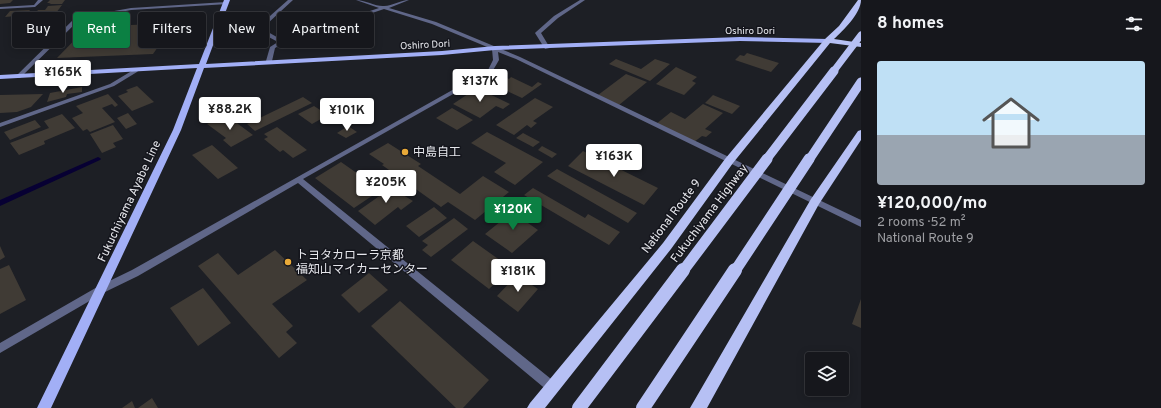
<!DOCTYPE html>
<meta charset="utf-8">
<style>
:root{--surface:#16171c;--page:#232429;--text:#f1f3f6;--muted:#9e9fa3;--line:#35363b;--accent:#0b8043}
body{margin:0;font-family:Overpass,"Noto Sans JP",sans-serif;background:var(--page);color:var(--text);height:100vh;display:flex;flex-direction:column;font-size:15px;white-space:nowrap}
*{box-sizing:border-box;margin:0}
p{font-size:13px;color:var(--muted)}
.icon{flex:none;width:22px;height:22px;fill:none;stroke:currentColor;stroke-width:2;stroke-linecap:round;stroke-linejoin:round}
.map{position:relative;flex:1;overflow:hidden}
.panel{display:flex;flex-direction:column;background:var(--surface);width:300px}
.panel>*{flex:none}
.guide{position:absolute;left:12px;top:12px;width:380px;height:36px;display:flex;gap:8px}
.tools{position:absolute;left:805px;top:352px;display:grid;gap:8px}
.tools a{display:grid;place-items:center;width:44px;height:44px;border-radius:4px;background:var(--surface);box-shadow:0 2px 10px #0003,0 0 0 1px var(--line);font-size:20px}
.price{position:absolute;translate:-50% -34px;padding:0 9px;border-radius:4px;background:#fff;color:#222;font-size:13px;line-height:26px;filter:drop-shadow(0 1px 2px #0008)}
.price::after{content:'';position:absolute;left:50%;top:24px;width:12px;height:9px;margin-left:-6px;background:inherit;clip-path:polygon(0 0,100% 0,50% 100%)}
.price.selected{background:var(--accent);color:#fff}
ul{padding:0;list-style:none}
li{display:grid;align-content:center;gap:8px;height:212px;padding:0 16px}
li+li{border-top:1px solid var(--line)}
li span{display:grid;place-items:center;height:124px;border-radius:4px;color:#555}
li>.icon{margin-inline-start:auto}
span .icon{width:72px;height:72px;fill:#fffc;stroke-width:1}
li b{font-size:17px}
h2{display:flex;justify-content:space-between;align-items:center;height:48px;padding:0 16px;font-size:17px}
.tag{padding:0 14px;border-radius:4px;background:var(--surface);box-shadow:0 2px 10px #0003,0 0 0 1px var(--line);font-size:14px;line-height:36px}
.tag.selected{background:var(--accent);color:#fff}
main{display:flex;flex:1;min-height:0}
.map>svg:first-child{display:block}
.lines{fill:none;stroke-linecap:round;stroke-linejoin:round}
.stream{fill:#070033;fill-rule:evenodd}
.building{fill:#403b35}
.service{fill:#606789;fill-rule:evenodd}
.minor{fill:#606789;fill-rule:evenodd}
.tertiary{fill:#606789;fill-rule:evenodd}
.primary{fill:#a2aff6;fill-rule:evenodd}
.trunk{fill:#b6c0f4;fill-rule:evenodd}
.trunk-bridge-far3{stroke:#b6c0f4;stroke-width:7}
.trunk-bridge-far2{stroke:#b6c0f4;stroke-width:9}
.trunk-bridge-far1{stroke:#b6c0f4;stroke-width:11}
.trunk-bridge{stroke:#b6c0f4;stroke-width:14}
.poi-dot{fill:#eaaa38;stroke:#14151c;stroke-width:1.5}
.labels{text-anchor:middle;stroke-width:3;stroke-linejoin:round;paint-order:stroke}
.far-street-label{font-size:10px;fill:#e5e6eb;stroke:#14151c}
.poi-label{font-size:12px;fill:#e5e6eb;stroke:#14151c;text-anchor:start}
.street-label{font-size:12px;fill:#e5e6eb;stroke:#14151c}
</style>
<main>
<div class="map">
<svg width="861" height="408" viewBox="0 0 861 408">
<rect width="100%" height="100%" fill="#1d1f25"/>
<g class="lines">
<!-- stream -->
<path class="stream" d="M98 157 100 158 101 159 100 160 0 206V200Z"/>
</g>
<!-- building -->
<path class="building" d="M0 0H13L10 3 0 4Z
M50 0H65L62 4H49L51 3H47Z
M62 5 56 13 35 14 38 10H45L48 6Z
M30 10 26 15 5 17 10 11Z
M175 23 153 54 57 58 87 27Z
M747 53 779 63 771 72 735 60 740 55 744 56Z
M616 59 641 69 655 59 670 64 650 81 609 64Z
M676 67 697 77 692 81 696 83 684 95 656 84Z
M499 74 509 79 511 77 532 87 538 82 542 84 522 98 488 82Z
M626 74 647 82 619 105 598 95Z
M137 86 154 102 132 111 118 96 128 92 126 90Z
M82 87V92L67 94 66 97 47 102 50 93Z
M477 88 510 104 503 109 496 106 480 118 453 104Z
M43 94 31 107 17 112 0 113V95Z
M108 94 118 105 115 107 112 104 102 108 115 122 90 132 87 129 83 131 72 118 83 113 76 106Z
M713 95 740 106 732 114 705 103Z
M303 97 312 103 255 131 247 124Z
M535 98 553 107 533 121 537 123 531 128 527 125 514 135 496 125Z
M703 104 723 113 705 129 712 132 706 137 702 136 694 142 656 124 671 112 685 119Z
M314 106 328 115 312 124 298 114Z
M452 108 473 120 457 130 436 118Z
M128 113 137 124 126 129 117 118Z
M62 114 75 128 44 141 45 144 19 155 10 143 49 128 44 121Z
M226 115 253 135 231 147 223 140 226 138 207 124Z
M35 120 41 127 10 140 4 132Z
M113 125 123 139 113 143 116 147 102 153 90 134Z
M348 126 357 132 346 138 337 133Z
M277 127 307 150 293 158 283 150 280 152 264 139 268 137 264 134Z
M487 132 543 162 515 185 494 172 506 163 471 143Z
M523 133 540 142 533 147 516 138Z
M388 143 421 164 418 166 460 194 483 176 509 192 475 220 448 202 441 207 382 165 384 164 369 154Z
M212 145 238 168 218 179 192 155Z
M542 146 557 154 552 158 538 150Z
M583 151 658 188 644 205 568 166Z
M341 162 381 190 354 208 315 178Z
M557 169 637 213 628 223 547 176Z
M398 183 410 190 403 195 413 201 401 210 398 207 375 225 358 211Z
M533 188 585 218 588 214 620 232 609 245 524 195Z
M434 207 447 218 419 237 406 226Z
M517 208 534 219 528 223 538 230 512 253 485 234Z
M454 218 468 229 431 257 422 250 428 245 422 241Z
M473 241 511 268 489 289 451 260Z
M0 246 5 257 0 260Z
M275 250 307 280 272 304 293 326 286 332 297 343 279 358 198 266 218 253 238 275Z
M9 265 26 300 0 314V269Z
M369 273 388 290 359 313 341 295Z
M517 275 538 289 518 312 497 296Z
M203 288 231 323 198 346 170 308Z
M861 299V328L852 324Z
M400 301 489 380 463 408H456L371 326Z
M152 398 158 408H138Z
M132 401 135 408H122Z"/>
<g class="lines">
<!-- service -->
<path class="service" d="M226 2H228V4L131 10 79 20 20 78H16L15 77 75 18 131 8Z"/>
<!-- minor -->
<path class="minor" d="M38 0H43L35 7 0 9V7L34 5Z
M288 0H293L267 24 268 32 282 40 379 8 356 0C365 0 377 7 384 6 393 6 400 0 409 0L389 8 436 22 520 57 861 220V227L516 59 498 52 499 60 492 72 303 179 556 383 557 387 556 391 552 392 548 391 298 183 138 276 105 292 0 353V343L99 286 132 270 488 70 493 60 492 49 432 24 384 9 284 43 275 48 272 61 267 62 266 61 270 47 278 42 263 34 261 24Z
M580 0H585L558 18 541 33 550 48 545 49 535 33 536 32 554 16Z"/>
<!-- tertiary -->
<path class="tertiary" d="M135 69 138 71 137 72 114 86 0 127V123L110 84Z"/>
<!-- primary -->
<path class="primary" d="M224 0H230L206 64 442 51 495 46 740 37 828 39 831 41 828 43 740 41 495 50 442 55 204 68 181 130 51 408H37L173 130 197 68 0 79V75L199 64Z"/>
<!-- trunk -->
<path class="trunk" d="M858 0H861C861 13 843 31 834 39L861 43V47L830 43 733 163 671 249 545 408H527L530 403 663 243 725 159 825 39 839 26Z
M861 130V140L819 204 707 408H690L811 199 858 131Z"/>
<!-- trunk-bridge-far3 -->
<path class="trunk-bridge-far3" d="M833 72 861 35"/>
<!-- trunk-bridge-far2 -->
<path class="trunk-bridge-far2" d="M766 160 834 71
M809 160 861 82"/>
<!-- trunk-bridge-far1 -->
<path class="trunk-bridge-far1" d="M683 271 767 159
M735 271 809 159"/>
<!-- trunk-bridge -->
<path class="trunk-bridge" d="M579 408 683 270
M643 408 735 270"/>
</g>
<!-- markers -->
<g class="poi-dot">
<circle cx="405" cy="152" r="4"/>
<circle cx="288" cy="262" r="4"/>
</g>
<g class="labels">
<!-- far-street labels -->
<g class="far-street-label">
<text x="750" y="34">Oshiro Dori</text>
<text transform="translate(425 44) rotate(-3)" y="4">Oshiro Dori</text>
</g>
<!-- poi labels -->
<g class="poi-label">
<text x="413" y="156">中島自工</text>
<text x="296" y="259">トヨタカローラ京都<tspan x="296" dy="14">福知山マイカーセンター</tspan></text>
</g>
<!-- street labels -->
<g class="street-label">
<text transform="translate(129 201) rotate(-65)" y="4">Fukuchiyama Ayabe Line</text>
<text transform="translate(709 213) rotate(-53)" y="4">Fukuchiyama Highway</text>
<text transform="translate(671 216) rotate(-53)" y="4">National Route 9</text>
</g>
</g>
</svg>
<div class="tools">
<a><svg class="icon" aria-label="layers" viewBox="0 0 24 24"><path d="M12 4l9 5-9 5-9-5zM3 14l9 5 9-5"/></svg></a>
</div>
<b class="price" style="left:63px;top:94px">¥165K</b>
<b class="price" style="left:480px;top:103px">¥137K</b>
<b class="price" style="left:230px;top:131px">¥88.2K</b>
<b class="price" style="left:347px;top:132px">¥101K</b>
<b class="price" style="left:614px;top:178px">¥163K</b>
<b class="price" style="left:386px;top:204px">¥205K</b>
<b class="price selected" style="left:513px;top:231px">¥120K</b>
<b class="price" style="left:518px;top:293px">¥181K</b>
<div class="guide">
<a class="tag">Buy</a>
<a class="tag selected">Rent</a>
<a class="tag">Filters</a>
<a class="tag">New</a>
<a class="tag">Apartment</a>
</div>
</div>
<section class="panel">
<h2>8 homes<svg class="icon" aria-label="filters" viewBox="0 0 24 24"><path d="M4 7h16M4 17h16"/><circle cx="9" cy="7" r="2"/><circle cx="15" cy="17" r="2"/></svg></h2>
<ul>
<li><span style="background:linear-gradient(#bfe0f5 60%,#9aa5b1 0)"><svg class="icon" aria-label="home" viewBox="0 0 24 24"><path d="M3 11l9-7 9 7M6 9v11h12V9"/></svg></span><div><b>¥120,000/mo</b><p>2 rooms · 52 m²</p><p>National Route 9</p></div></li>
</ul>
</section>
</main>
